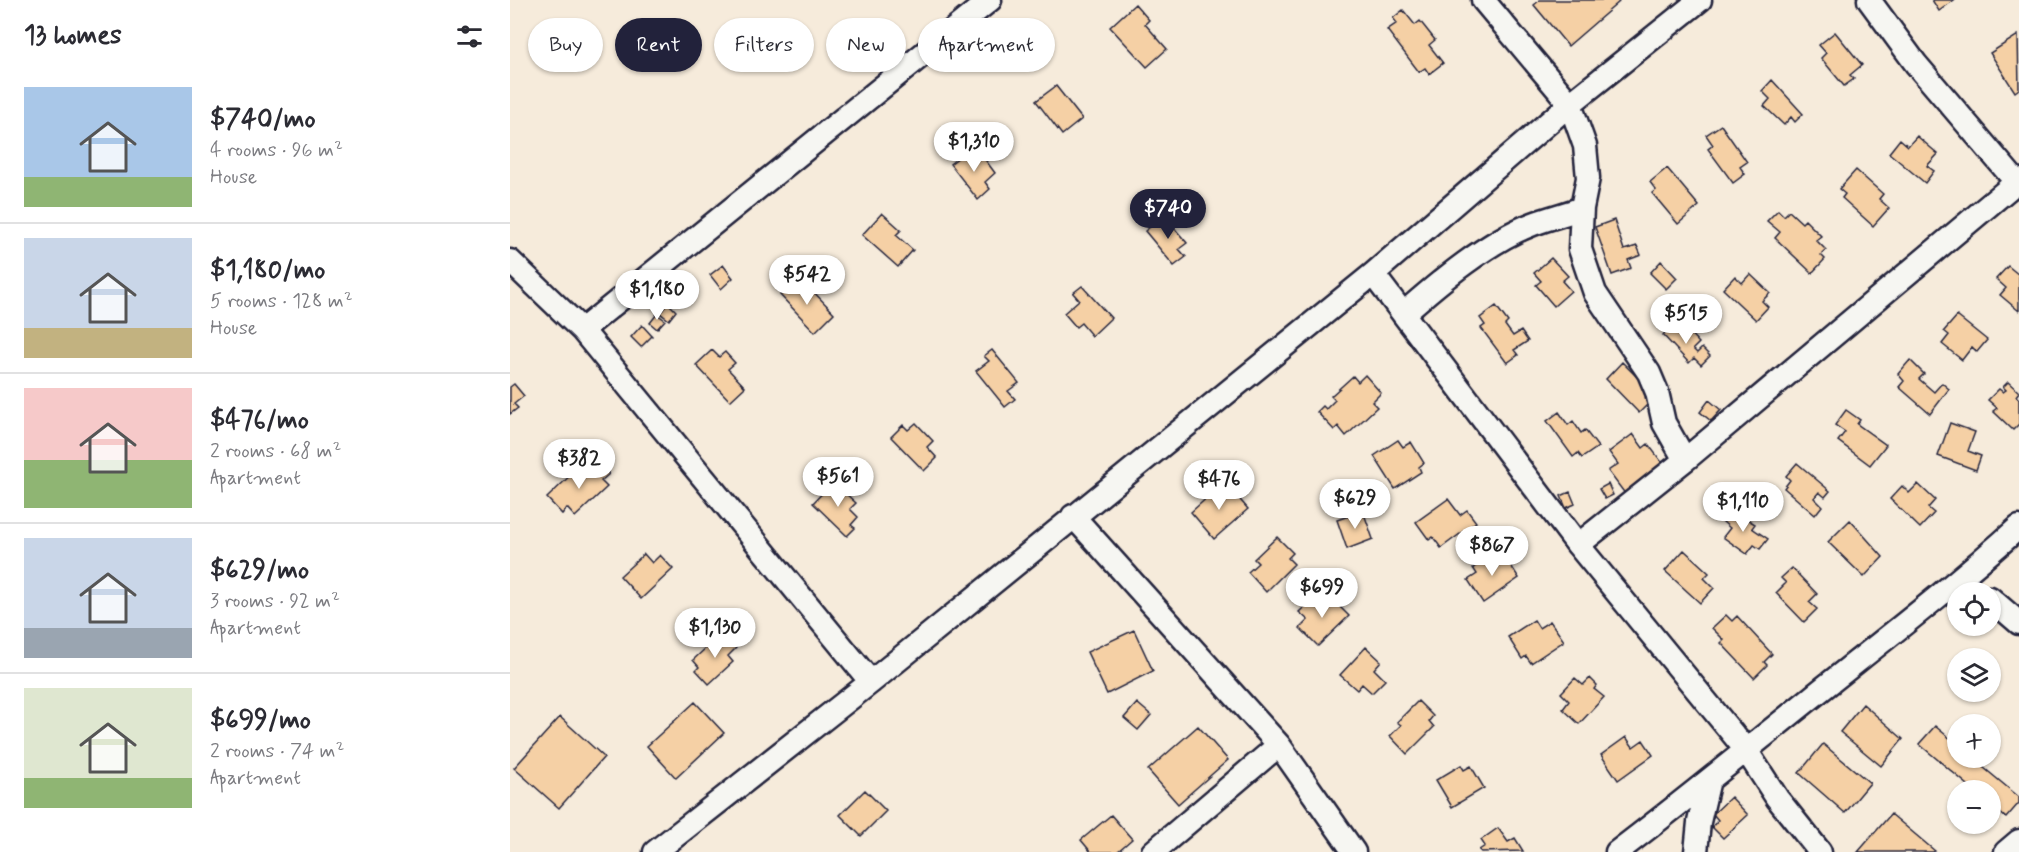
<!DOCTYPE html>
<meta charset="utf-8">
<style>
:root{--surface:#fff;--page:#f7f7f7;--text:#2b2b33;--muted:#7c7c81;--line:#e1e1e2;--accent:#22223b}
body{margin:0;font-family:Mynerve,sans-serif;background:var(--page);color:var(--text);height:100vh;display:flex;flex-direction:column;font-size:22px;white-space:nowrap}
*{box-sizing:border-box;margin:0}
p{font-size:20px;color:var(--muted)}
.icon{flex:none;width:33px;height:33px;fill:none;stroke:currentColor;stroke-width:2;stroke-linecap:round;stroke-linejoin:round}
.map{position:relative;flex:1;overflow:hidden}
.drawer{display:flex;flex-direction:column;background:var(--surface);width:510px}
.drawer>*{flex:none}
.guide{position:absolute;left:18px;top:18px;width:570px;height:54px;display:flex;gap:12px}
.fabs{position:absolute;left:1437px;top:582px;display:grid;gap:12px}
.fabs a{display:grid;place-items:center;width:54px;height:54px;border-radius:50%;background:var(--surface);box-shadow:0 2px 4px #0004;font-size:30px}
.price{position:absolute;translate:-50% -51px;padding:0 14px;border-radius:21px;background:#fff;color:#222;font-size:20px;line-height:39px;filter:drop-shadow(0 2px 3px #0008)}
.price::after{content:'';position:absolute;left:50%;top:36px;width:18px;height:14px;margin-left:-9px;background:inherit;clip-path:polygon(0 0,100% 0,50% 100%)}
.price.current{background:var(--accent);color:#fff}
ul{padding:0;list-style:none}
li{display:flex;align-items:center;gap:18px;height:150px;padding:0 24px}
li+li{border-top:2px solid var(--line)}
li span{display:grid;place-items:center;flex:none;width:168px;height:120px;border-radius:0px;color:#555}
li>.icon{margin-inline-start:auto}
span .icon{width:72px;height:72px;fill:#fffc;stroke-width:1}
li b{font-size:26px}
h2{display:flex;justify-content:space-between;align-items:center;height:72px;padding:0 24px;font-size:26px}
.chip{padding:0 21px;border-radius:27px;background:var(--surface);box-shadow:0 2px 4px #0004;font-size:21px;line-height:54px}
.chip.current{background:var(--accent);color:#fff}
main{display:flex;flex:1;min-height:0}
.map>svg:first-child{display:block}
.building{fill:#f5d0a5;stroke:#22223b;stroke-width:1.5}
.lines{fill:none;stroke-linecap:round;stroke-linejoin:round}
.street-casing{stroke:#22223b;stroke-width:27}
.street{stroke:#f6f6f2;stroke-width:22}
</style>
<main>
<section class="drawer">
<h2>13 homes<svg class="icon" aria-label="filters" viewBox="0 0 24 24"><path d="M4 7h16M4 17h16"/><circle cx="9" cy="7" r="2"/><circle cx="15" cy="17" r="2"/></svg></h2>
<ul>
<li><span style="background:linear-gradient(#a9c7e8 75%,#8fb573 0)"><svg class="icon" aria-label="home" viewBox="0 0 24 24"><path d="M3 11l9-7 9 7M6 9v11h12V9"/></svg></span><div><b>$740/mo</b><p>4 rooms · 96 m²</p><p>House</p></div></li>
<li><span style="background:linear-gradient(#c9d6e8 75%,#c2b280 0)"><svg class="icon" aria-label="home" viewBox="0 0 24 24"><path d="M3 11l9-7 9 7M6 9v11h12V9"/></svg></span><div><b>$1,180/mo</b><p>5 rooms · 128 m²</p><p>House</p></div></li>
<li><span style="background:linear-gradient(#f6c9c9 60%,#8fb573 0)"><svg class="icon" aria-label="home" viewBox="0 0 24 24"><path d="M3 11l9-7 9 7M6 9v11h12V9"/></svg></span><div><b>$476/mo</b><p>2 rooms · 68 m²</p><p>Apartment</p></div></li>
<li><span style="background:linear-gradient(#c9d6e8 75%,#9aa5b1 0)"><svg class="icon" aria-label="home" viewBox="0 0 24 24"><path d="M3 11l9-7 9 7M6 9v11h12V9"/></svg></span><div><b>$629/mo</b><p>3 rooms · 92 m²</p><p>Apartment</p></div></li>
<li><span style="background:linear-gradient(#dfe7d0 75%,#8fb573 0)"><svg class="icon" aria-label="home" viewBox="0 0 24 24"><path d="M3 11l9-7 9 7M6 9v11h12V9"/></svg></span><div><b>$699/mo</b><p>2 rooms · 74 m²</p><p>Apartment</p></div></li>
</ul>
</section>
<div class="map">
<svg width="1509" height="852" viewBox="0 0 1509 852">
<rect width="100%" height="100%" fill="#f6ebdb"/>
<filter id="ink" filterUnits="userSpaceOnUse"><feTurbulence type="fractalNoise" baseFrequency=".0167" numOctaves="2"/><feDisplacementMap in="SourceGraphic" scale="12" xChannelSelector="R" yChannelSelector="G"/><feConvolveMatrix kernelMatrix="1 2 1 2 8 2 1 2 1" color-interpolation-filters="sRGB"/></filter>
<g filter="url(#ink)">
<!-- building -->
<path class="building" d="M1030 0H1107L1109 2 1058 46 1024 5Z
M1422 0H1444L1429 11Z
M625 4 639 20 635 24 657 49 637 67 600 27Z
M893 10 905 25 910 21 925 40 919 45 933 63 919 74 915 68 909 72 877 30 887 23 883 18Z
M1325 32 1352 65 1340 75 1344 79 1334 86 1311 58 1316 53 1309 45Z
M1508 35 1509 89 1505 92 1480 53Z
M1262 80 1293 114 1285 122 1281 117 1274 125 1254 106 1260 99 1252 91Z
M546 86 572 119 552 135 526 101Z
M1211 125 1237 162 1230 167 1235 174 1223 183 1198 149 1203 145 1196 135Z
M1407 136 1428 154 1417 166 1424 171 1415 183 1379 153 1390 139 1398 146Z
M458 150 464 159 471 154 485 173 475 182 480 189 468 200 440 164Z
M1157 168 1189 206 1168 224 1142 193 1146 190 1140 182Z
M1346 170 1373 194 1369 199 1379 208 1363 226 1332 198 1335 194 1329 189Z
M1268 210 1274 216 1279 211 1292 223 1295 220 1311 236 1306 240 1316 250 1311 255 1315 259 1302 273 1265 238 1270 232 1257 221Z
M372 213 391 230 386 235 403 250 388 267 352 235Z
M654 216 677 243 669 249 676 257 664 266 635 231Z
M1104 220 1114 250 1127 246 1131 255 1118 260 1121 268 1102 275 1085 227Z
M1041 258 1058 276 1052 281 1061 291 1044 306 1026 285 1031 281 1024 273Z
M1151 261 1167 278 1156 289 1140 273Z
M213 265 223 278 211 289 200 275Z
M1498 266 1509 275V311L1490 295 1496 288 1486 279Z
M1240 274 1260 293 1252 301 1258 307 1246 320 1213 289 1225 276 1232 283Z
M284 282 291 289 296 284 324 313 305 332 270 295Z
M572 286 601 318 582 336 571 323 566 327 554 313 569 300 563 293Z
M158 303 166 311 159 320 150 313Z
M986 306 998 322 995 325 1003 336 1011 331 1018 341 1004 350 1008 355 997 363 971 328 975 325 970 318Z
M147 314 155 320 147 329 140 323Z
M1447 316 1477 340 1467 352 1462 347 1452 360 1432 344 1439 335 1434 331Z
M1163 324 1173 334 1177 330 1189 343 1183 349 1187 353 1192 348 1200 356 1191 365 1184 358 1179 363 1153 335Z
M132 325 142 336 131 347 121 337Z
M202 350 209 357 215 352 225 363 218 369 235 387 220 401 186 365Z
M482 350 509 383 498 391 505 399 495 407 466 371 479 361 474 356Z
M1400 360 1414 374 1409 379 1424 392 1432 383 1439 389 1420 414 1389 387 1394 381 1388 374Z
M1112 362 1139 389 1144 398 1129 413 1096 379Z
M855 375 871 393 862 402 867 407 836 436 828 426 824 430 807 412 813 406 816 409 825 400 821 396 843 376 848 382Z
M1498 382 1509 392 1506 396 1509 399V424L1503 430 1483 411 1487 408 1478 400 1489 389 1493 392 1496 390 1493 387Z
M4 384 14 396 4 404 8 408 0 414V387Z
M1199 400 1211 410 1201 421 1190 412Z
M1336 410 1350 420 1347 424 1376 445 1360 465 1328 441 1335 432 1325 425Z
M1049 412 1058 425 1063 421 1071 433 1075 430 1088 447 1072 458 1068 453 1063 457 1037 421Z
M406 423 423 441 417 447 427 458 414 471 381 437 393 425 398 430Z
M1440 423 1465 432 1458 451 1471 456 1466 470 1428 456Z
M1123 434 1133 448 1138 444 1154 465 1116 495 1098 471 1108 464 1099 452Z
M888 440 893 447 901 442 914 463 909 467 911 472 885 489 864 456Z
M87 462 99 474 91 481 97 487 65 517 57 508 52 514 37 498 72 464 78 471Z
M1287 463 1320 491 1315 497 1309 492 1304 498 1312 506 1305 515 1274 488 1280 480 1276 476Z
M323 482 346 503 340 509 348 517 341 525 345 528 337 536 303 503Z
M1098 484 1103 495 1095 499 1089 489Z
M1408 484 1425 500 1418 508 1424 513 1410 528 1380 499 1392 486 1399 493Z
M718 486 738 509 704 539 681 512 709 487 713 491Z
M1060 492 1065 504 1056 508 1051 496Z
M938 499 950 515 957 510 966 522 931 548 923 537 919 540 906 522Z
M1222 510 1245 524 1242 528 1258 539 1250 549 1244 545 1237 554 1213 537 1220 528 1213 522Z
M853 511 863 539 837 549 827 520Z
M1340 520 1373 557 1354 577 1318 542Z
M767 537 783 553 778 558 784 564 756 592 738 572 748 563 744 559Z
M1174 550 1199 573 1194 578 1204 588 1190 603 1155 571Z
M134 554 142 563 150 555 163 569 131 599 110 576Z
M994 555 1009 578 973 603 958 580 967 574 963 568 981 556 984 561Z
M1282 568 1307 594 1299 602 1307 609 1294 622 1266 593 1276 583 1271 578Z
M808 594 816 601 820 597 839 616 808 646 790 628 798 620 789 612Z
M1216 615 1222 621 1227 616 1262 654 1254 662 1257 665 1244 678 1211 643 1214 640 1202 628Z
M1024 620 1029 628 1040 621 1054 641 1021 663 1016 656 1012 659 998 637Z
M624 630 643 671 597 694 577 652Z
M212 633 226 648 218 656 223 662 199 684 186 670 189 667 183 660Z
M856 647 871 661 864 669 875 680 862 693 852 684 847 690 830 675Z
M1065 678 1073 685 1080 678 1087 685 1084 689 1094 697 1069 724 1053 709 1059 701 1051 693Z
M908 701 923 716 919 721 924 727 897 754 880 736 891 725 887 722Z
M185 702 214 733 166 778 137 746Z
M627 703 641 715 628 730 614 718Z
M1353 704 1393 739 1371 766 1330 732Z
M50 717 94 757 49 808 4 768Z
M688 726 718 760 668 804 638 770Z
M1425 726 1448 745V758H1462L1509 797V803L1496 818 1480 804V790H1464L1409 744Z
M1116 737 1123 747 1133 740 1143 755 1108 780 1091 755Z
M1313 744 1360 783 1335 813 1289 773Z
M951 765 954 770 961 766 974 788 942 807 926 780Z
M355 790 376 811 351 836 330 815Z
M1221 797 1238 815 1213 838 1202 827 1208 820 1203 814Z
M1381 814 1425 851 1423 852H1348Z
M601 815 622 839 607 852H581L571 840Z
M988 828 998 842 1005 838 1013 851 971 852 969 850 975 846 971 840Z"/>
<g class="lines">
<!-- street casing -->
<g class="street-casing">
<path id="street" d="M973 0 1060 104 1075 146 1078 178 1072 208 1070 249 1085 293 1139 373 1147 392 1154 423 1175 460
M1359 0 1406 64 1509 185
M0 261 72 330 361 682
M863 274 1068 545 1236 750 1267 798 1310 852
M893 314C929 282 978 241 1023 224 1039 218 1056 214 1072 208
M72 330 480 0
M563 516 769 745 844 852
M1068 545 1175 460 1509 180
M1480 598 1509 623
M145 852 361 682 863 274 1060 104 1190 0
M643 852 769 745
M1107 852C1173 802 1236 750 1301 698 1371 642 1443 587 1509 527
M1186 852 1189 822 1198 784
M1496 852 1509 841"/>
</g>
<!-- street -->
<use href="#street" class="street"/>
</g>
</g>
</svg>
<div class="fabs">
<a><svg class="icon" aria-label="locate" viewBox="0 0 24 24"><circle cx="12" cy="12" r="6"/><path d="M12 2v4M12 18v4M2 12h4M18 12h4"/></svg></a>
<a><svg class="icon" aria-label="layers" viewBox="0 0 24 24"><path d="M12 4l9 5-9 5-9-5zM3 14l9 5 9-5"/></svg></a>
<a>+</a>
<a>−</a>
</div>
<b class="price" style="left:464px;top:173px">$1,310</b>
<b class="price current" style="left:658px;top:240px">$740</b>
<b class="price" style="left:297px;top:306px">$542</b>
<b class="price" style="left:147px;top:321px">$1,180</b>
<b class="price" style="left:1176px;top:345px">$515</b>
<b class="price" style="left:69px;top:490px">$382</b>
<b class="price" style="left:328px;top:508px">$561</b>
<b class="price" style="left:709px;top:511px">$476</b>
<b class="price" style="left:845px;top:530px">$629</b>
<b class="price" style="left:1233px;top:533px">$1,110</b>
<b class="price" style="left:982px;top:577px">$867</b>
<b class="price" style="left:812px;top:619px">$699</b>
<b class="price" style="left:205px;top:659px">$1,130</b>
<div class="guide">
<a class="chip">Buy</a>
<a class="chip current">Rent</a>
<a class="chip">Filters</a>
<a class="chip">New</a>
<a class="chip">Apartment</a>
</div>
</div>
</main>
